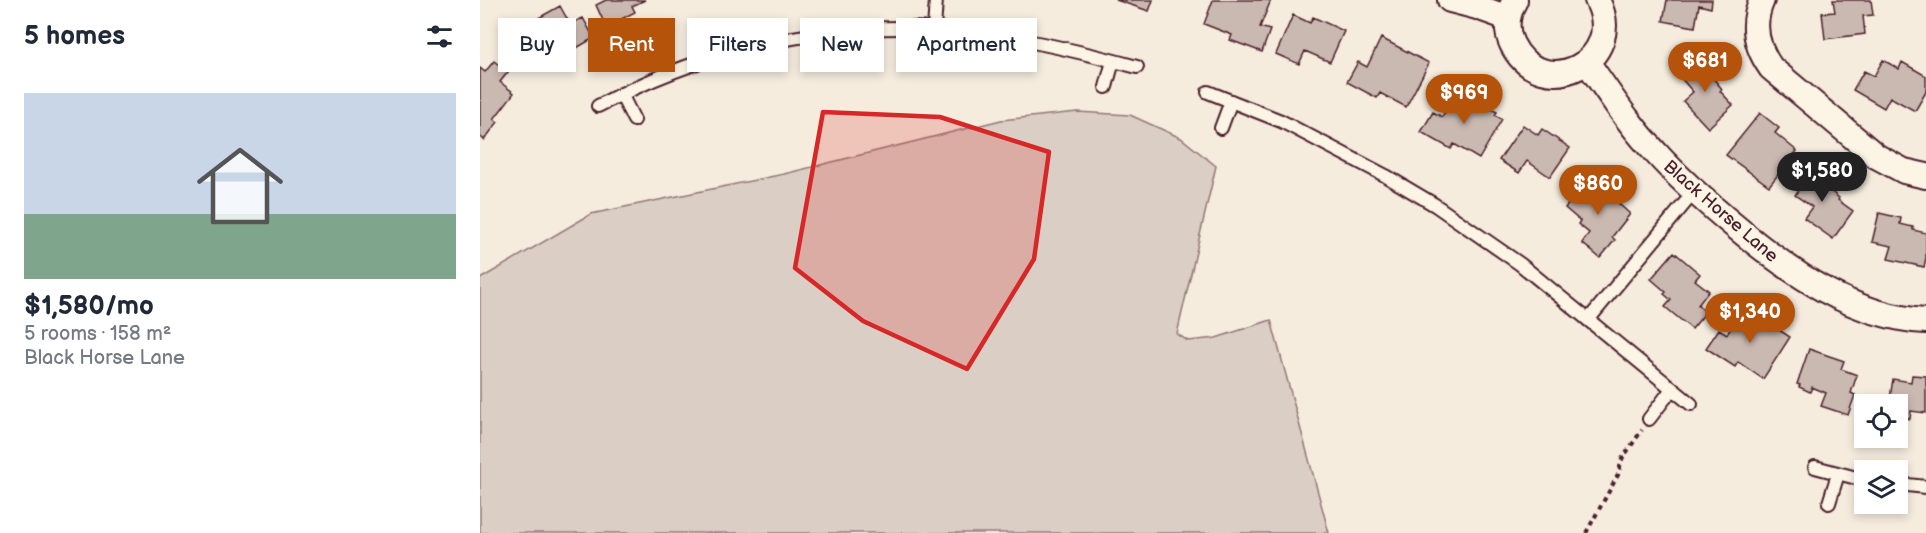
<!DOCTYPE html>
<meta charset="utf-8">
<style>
:root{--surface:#fff;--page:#f2f2f3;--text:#1f2937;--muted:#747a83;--accent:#b45309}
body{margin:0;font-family:"Balsamiq Sans",sans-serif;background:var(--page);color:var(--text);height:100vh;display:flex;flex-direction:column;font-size:22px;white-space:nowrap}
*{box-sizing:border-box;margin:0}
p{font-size:20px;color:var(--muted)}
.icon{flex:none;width:33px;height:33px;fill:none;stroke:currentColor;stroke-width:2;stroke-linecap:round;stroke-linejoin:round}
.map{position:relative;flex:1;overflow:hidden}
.sheet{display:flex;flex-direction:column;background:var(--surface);width:480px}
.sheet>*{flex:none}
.banner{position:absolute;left:18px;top:18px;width:570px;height:54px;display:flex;gap:12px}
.controls{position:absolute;left:1374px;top:394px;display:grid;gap:12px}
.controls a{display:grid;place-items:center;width:54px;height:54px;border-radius:0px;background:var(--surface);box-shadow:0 3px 9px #0003;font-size:30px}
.price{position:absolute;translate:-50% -51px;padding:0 14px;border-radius:21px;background:var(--accent);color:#fff;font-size:20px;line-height:39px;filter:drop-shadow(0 2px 3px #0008)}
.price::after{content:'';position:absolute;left:50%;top:36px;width:18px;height:14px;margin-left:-9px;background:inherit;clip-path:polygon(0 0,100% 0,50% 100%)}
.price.on{background:#222;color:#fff}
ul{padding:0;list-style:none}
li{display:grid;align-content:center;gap:12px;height:318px;padding:0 24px}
li span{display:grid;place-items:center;height:186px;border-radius:0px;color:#555}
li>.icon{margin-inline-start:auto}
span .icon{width:108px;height:108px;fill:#fffc;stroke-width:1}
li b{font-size:26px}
h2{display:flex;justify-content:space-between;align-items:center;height:72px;padding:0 24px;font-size:26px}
.tag{padding:0 21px;border-radius:0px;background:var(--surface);box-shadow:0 3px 9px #0003;font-size:21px;line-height:54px}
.tag.on{background:var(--accent);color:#fff}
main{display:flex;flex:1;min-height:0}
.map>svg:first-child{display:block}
.green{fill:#dbcec4;stroke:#927678;stroke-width:1.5}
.building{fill:#cab9b1;stroke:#4a1f2b;stroke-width:1.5}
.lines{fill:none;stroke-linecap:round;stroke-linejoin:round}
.lane-casing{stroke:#4a1f2b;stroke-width:16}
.street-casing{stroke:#4a1f2b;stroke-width:28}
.path{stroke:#4a1f2b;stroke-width:4;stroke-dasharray:4.5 4.5;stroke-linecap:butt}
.lane{stroke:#fcf5e5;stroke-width:12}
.street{stroke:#fcf5e5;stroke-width:24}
.marked{fill:#d62828;fill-opacity:0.2;stroke:#d62828;stroke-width:4.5;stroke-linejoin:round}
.labels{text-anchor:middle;stroke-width:6;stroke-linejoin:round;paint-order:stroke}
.street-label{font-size:18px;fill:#4a1f2b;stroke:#fcf5e5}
</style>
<main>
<section class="sheet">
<h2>5 homes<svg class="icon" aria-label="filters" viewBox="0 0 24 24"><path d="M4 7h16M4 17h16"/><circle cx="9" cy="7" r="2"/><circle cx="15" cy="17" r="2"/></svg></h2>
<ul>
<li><span style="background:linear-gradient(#c9d6e8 65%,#7fa58c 0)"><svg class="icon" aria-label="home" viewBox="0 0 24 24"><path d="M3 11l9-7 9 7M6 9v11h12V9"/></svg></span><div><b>$1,580/mo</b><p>5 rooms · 158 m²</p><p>Black Horse Lane</p></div></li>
</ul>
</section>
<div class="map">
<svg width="1446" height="533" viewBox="0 0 1446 533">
<rect width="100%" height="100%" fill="#f5ecde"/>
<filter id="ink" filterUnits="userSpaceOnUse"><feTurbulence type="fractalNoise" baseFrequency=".0167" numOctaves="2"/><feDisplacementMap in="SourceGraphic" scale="12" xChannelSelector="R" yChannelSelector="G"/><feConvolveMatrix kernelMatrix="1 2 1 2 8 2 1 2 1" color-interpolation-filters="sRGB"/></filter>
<g filter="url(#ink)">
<!-- green -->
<path class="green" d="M597 112 650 115 701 138 736 166 697 334 708 341 736 338 791 320 849 533H0V279L111 214 304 174 521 120Z"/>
<!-- building -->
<path class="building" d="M126 0H165L152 6 155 12 126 27 116 5Z
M636 0H673L669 11Z
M733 0H791L780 27 790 30 782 52 750 40 752 35 724 24Z
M1187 0H1232L1231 8 1219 5 1215 27 1183 21Z
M1353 0H1391L1393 15 1383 16 1385 34 1345 39 1342 13 1355 12Z
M80 6 90 24 103 18 114 38 86 54 83 48 53 64 35 31Z
M813 15 830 23 833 17 864 31 850 62 825 51 819 64 796 54Z
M901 38 949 63 926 107 900 93 897 98 867 82 878 62 887 67Z
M1222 57 1238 74 1233 78 1242 89 1240 91 1253 105 1228 128 1203 101 1213 92 1200 77Z
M1403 60 1419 69 1422 62 1446 76V92L1435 111 1410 97 1404 108 1373 90 1384 71 1394 76Z
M14 61 28 72 20 82 34 93 14 119 18 122 4 140 0 136V68L5 72Z
M977 90 1017 112 1015 115 1022 119 999 159 974 144 971 149 941 132 953 112 962 117Z
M1280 113 1299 128 1295 133 1317 151 1289 186 1246 155Z
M1043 125 1058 135 1062 129 1090 148 1070 177 1047 161 1039 173 1019 160Z
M1326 166 1352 184 1348 189 1359 198 1358 200 1373 211 1353 239 1324 218 1332 207 1315 195 1320 188 1313 183Z
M1108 180 1116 186 1119 183 1141 202 1139 204 1150 214 1132 237 1135 240 1120 258 1102 243 1109 233 1098 224 1100 221 1085 208Z
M1399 213 1421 218 1420 224 1433 227V230L1446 233V258L1444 267 1408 259 1412 246 1392 242Z
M1194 252 1220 274 1215 280 1229 291 1218 305 1226 312 1212 329 1185 307 1191 300 1184 294 1186 292 1171 279Z
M1265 308 1310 337 1283 379 1258 362 1255 367 1226 348 1239 329 1247 334Z
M1329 349 1364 361 1361 369 1377 375 1371 393 1375 395 1368 415 1341 406 1346 393 1332 387 1330 392 1319 387 1320 385 1317 384Z
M1432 375 1446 376V413L1431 411 1430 419 1418 417V405H1400L1401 397 1410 398 1413 379 1431 382Z"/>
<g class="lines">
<!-- lane casing -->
<g class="lane-casing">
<path id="lane" d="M454 29 456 0
M626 87 633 61
M728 92 801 121 906 176 955 205 1040 264 1211 404
M141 94 154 120
M118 106C214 55 323 26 433 28 509 30 584 47 657 67
M741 128 751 101
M1108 320 1214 192
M1169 419 1192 389
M1335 467 1384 480
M1418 484 1446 487
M1349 503 1358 474"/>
</g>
<!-- street casing -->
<g class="street-casing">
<path id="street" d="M970 0 997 7 1028 18
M1035 0C1027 14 1025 30 1032 44 1061 104 1149 61 1117 0
M1282 0C1271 24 1276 47 1291 68L1396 156 1424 171 1446 176
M1107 62C1129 93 1150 126 1176 153 1201 181 1228 204 1257 228 1311 273 1373 317 1446 321"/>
</g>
<!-- path -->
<path class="path" d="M1106 533 1138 475 1142 459 1162 430"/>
<!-- lane -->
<use href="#lane" class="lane"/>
<!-- street -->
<use href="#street" class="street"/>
</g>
</g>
<!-- marked area -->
<path class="marked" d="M343 112 460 117 569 152 554 259 487 369 383 321 315 268Z"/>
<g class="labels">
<!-- street labels -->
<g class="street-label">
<text transform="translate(1241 211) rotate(41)" y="6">Black Horse Lane</text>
</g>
</g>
</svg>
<div class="controls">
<a><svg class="icon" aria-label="locate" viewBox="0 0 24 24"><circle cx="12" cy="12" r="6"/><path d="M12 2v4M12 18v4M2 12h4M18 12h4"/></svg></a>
<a><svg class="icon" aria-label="layers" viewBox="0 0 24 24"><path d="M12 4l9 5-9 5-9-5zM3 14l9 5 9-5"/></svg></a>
</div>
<b class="price" style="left:1225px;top:93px">$681</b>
<b class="price" style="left:984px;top:125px">$969</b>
<b class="price on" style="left:1342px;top:203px">$1,580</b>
<b class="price" style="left:1118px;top:216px">$860</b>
<b class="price" style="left:1270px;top:344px">$1,340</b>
<div class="banner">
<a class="tag">Buy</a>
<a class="tag on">Rent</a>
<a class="tag">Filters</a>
<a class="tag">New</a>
<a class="tag">Apartment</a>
</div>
</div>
</main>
